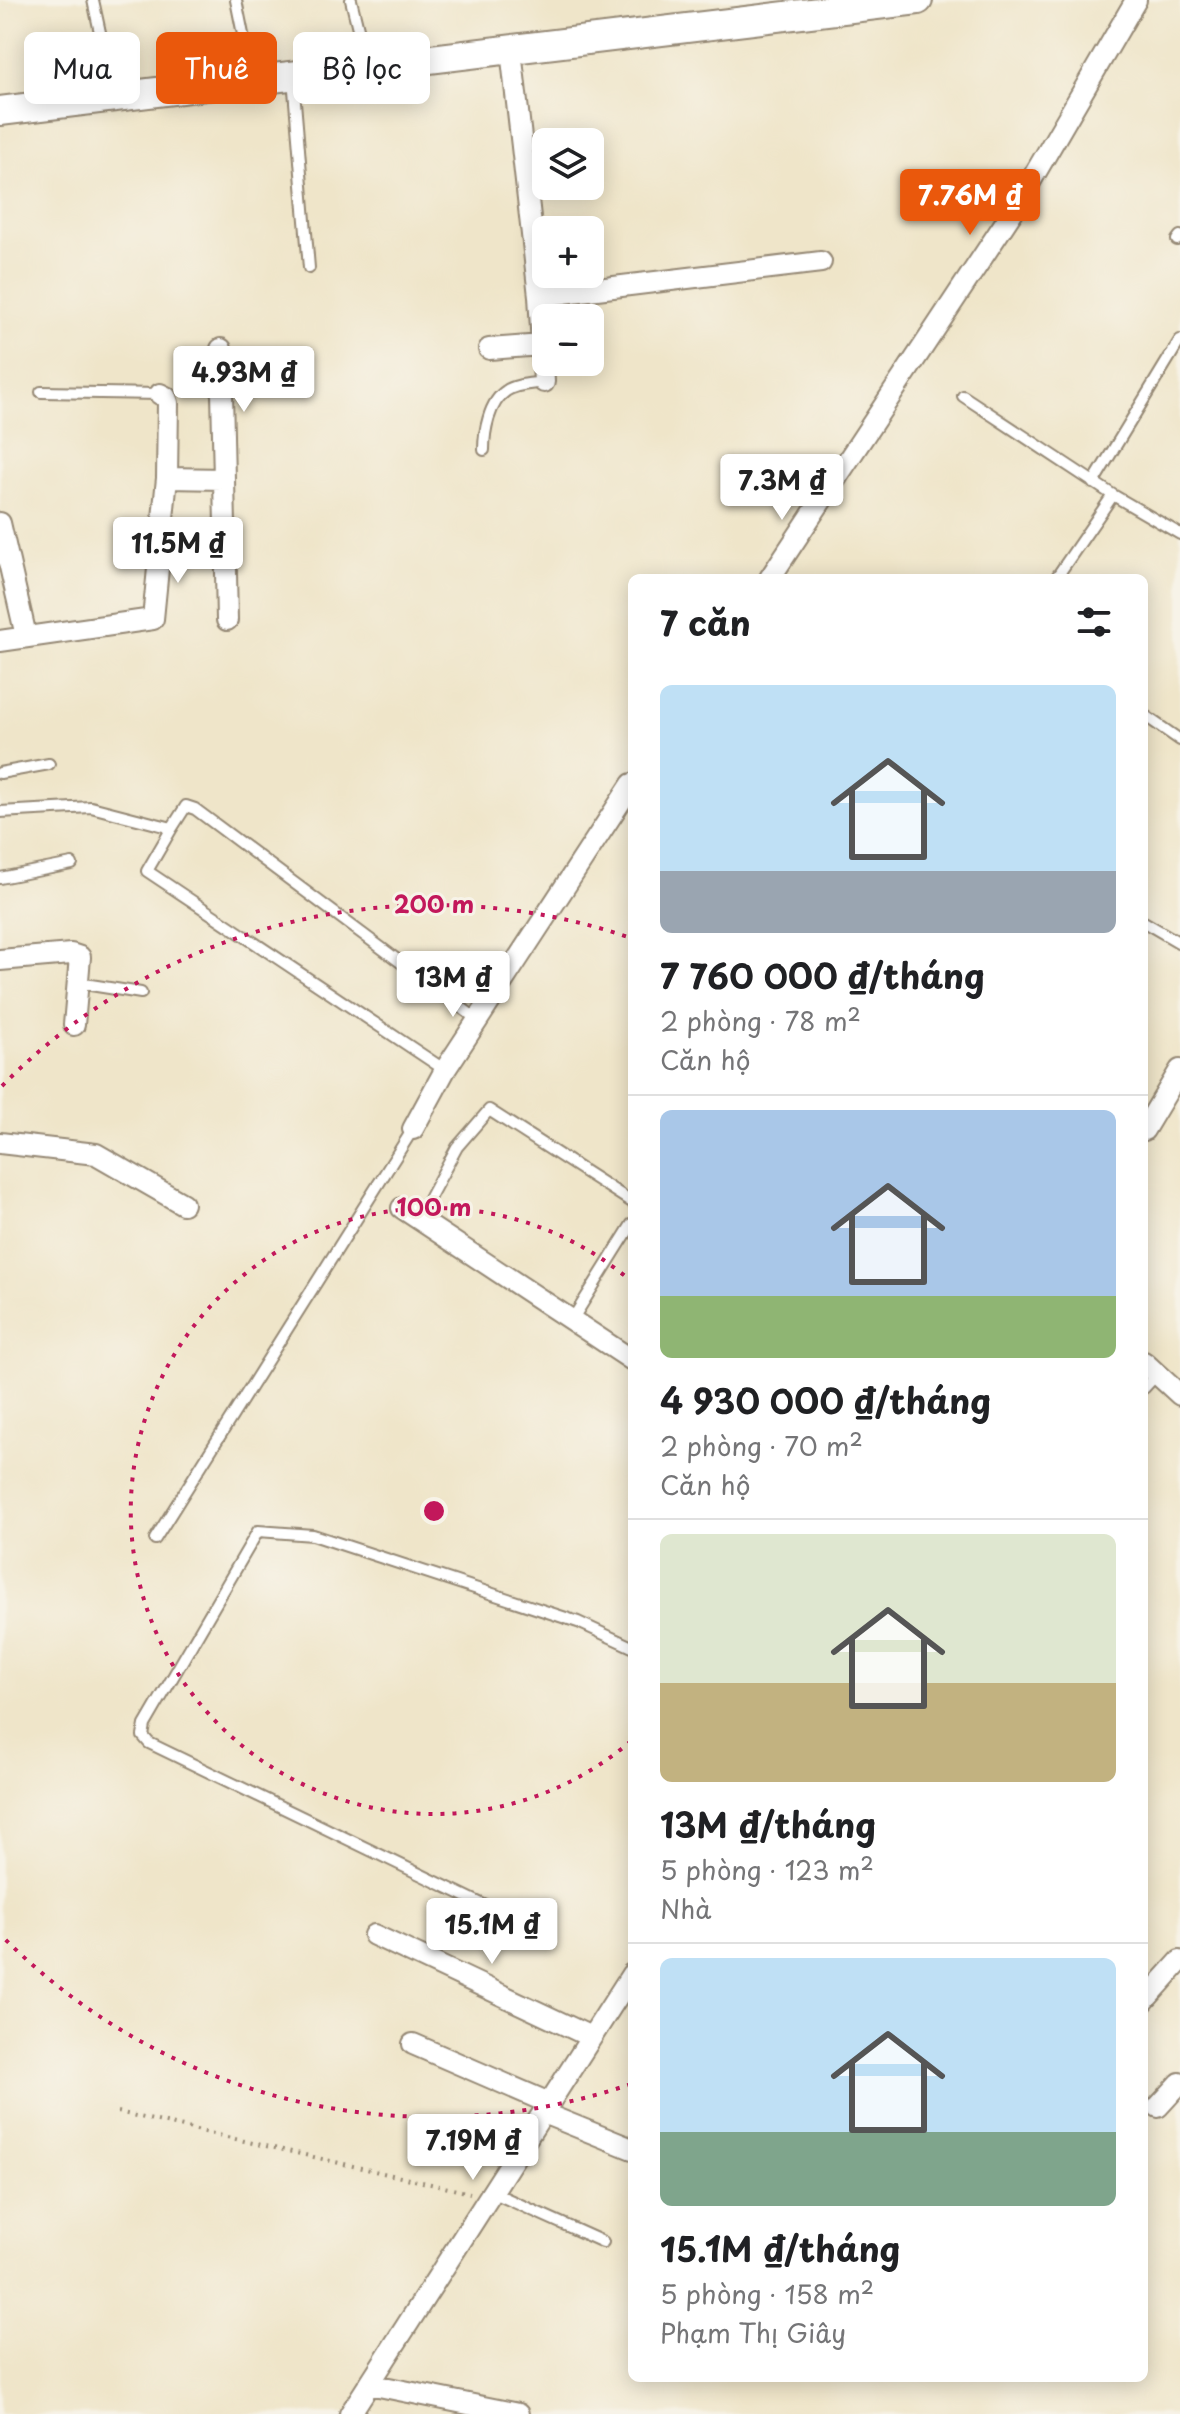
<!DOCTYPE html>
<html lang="vi">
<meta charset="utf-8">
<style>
:root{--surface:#fff;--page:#f2f2f2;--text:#202124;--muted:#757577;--line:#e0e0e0;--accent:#ea580c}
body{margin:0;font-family:"Playpen Sans",sans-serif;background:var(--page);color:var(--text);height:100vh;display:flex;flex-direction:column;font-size:30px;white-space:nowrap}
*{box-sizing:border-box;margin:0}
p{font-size:26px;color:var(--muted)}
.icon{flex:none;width:44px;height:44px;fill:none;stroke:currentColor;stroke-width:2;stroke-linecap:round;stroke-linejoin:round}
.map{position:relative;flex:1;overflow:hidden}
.drawer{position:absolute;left:628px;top:574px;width:520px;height:1808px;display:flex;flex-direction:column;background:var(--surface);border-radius:12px;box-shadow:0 4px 20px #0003}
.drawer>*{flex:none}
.top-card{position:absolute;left:24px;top:32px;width:484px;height:72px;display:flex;gap:16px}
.controls{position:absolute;left:532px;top:128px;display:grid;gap:16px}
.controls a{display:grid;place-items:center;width:72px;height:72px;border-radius:12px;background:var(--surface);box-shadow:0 4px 20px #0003;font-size:40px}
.price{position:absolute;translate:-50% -68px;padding:0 18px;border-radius:8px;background:#fff;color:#222;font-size:26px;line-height:52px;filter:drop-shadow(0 2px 4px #0008)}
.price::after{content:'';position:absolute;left:50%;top:48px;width:24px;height:18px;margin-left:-12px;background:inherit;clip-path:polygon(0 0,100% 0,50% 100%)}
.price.on{background:var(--accent);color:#fff}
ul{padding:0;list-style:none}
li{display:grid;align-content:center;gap:16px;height:424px;padding:0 32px}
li+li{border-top:2px solid var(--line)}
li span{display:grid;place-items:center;height:248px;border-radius:12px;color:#555}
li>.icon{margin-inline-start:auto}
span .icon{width:144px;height:144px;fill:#fffc;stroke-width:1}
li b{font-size:34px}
h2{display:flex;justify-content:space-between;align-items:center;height:96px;padding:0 32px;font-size:34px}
.pill{padding:0 28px;border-radius:12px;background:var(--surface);box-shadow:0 4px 20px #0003;font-size:28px;line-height:72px}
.pill.on{background:var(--accent);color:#fff}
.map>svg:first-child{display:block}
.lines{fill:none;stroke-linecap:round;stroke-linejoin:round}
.lane-casing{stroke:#958874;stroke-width:14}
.street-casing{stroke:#958874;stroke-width:24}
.secondary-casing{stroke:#958874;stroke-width:32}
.path{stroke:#958874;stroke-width:4;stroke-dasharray:2 6;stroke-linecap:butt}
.lane{stroke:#fff;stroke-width:10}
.street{stroke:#fff;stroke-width:20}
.secondary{stroke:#fff;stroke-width:28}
.ring{fill:none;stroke:#c2185b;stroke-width:4;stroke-dasharray:4 8}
.centre{fill:#c2185b;stroke:#f7f3e8;stroke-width:4}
.ring-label{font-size:24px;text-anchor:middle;font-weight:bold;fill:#c2185b;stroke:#f7f3e8;stroke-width:6;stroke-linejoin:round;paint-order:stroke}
</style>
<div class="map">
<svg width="1180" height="2414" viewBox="0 0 1180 2414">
<rect width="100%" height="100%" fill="#f7f3e8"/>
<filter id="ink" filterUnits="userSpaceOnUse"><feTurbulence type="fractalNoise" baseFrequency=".0125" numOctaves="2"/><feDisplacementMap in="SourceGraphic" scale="16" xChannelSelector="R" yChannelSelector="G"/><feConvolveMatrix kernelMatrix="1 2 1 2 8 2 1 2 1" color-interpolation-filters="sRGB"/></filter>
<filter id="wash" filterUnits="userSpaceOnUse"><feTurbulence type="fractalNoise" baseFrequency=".006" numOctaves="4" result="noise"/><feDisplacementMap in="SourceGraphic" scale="32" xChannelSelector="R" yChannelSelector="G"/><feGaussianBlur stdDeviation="1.8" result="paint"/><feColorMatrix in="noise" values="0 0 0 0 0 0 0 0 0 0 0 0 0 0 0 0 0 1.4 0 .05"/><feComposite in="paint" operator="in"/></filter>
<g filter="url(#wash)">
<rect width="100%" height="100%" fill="#efe5c9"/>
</g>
<g filter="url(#ink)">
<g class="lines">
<!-- lane casing -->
<g class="lane-casing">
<path id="lane" d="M93 0 114 97
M236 0 252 79
M351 0 367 65
M293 78 309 268
M1177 240 1180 236
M41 392 160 394
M963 396 1113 495
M484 450C484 432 489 402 506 391 515 384 533 384 544 382
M1093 483 1180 340
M1056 578 1113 495 1180 534
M1144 715 1180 740
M0 773 49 764
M0 812 91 807 172 828 186 806 195 809 478 1020
M172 828 147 871 445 1070
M0 878 72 864
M1144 922 1180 943
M78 983 141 993
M418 1219 457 1147 489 1110 632 1202
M572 1320 632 1224
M1144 1388 1157 1374
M155 1539 413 1129
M525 1925 149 1743 143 1736 145 1725 258 1531 313 1535 578 1622 632 1647
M492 2192 603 2242"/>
</g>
<!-- street casing -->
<g class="street-casing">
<path id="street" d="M511 50 539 296 821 262
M542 345 544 382
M221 349 224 479
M489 349 542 345 539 296
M160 394 166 397 168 403 167 478
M0 523 26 636
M770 578 1015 208 1136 0
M0 641 153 619 167 478 224 479 227 620
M0 960 71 954 80 957 74 1025
M413 1129 445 1070 632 784
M1144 1130 1180 1070
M0 1143 96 1154 183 1204
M402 1208 632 1360
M1144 1362 1180 1395
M374 1935 591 2037
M1144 2001 1180 1961
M413 2044 549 2103
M1158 2107 1180 2083
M543 2113 632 2149
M369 2384 518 2414
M350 2414 632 1974"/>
</g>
<!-- secondary casing -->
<g class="secondary-casing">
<path id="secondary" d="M0 111 918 0"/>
</g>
<!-- path -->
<path class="path" d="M118 2112 470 2193"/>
<!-- lane -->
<use href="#lane" class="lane"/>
<!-- street -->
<use href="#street" class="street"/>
<!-- secondary -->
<use href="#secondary" class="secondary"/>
</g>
</g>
<!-- distance rings -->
<g class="ring">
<path d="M631 1741A303 303 0 1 1 631 1281"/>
<path d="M631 2084A606 606 0 0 1 2 1936M2 1086A606 606 0 0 1 631 938"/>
</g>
<circle cx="434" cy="1511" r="12" class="centre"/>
<g class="ring-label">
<text x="434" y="913">200 m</text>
<text x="434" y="1216">100 m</text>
</g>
</svg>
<div class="controls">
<a><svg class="icon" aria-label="layers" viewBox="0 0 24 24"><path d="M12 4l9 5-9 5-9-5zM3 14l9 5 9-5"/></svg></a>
<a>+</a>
<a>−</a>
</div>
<b class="price on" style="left:970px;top:237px">7.76M ₫</b>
<b class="price" style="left:244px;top:414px">4.93M ₫</b>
<b class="price" style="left:782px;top:522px">7.3M ₫</b>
<b class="price" style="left:178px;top:585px">11.5M ₫</b>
<b class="price" style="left:453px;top:1019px">13M ₫</b>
<b class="price" style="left:492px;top:1966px">15.1M ₫</b>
<b class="price" style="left:473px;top:2182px">7.19M ₫</b>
<div class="top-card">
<a class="pill">Mua</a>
<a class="pill on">Thuê</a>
<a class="pill">Bộ lọc</a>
</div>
<section class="drawer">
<h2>7 căn<svg class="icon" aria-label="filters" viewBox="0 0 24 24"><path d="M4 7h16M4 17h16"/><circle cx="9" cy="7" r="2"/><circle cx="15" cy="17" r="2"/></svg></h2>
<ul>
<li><span style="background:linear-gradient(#bfe0f5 75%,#9aa5b1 0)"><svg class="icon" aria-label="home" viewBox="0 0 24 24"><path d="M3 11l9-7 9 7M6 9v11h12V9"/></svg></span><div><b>7 760 000 ₫/tháng</b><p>2 phòng · 78 m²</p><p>Căn hộ</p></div></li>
<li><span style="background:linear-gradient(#a9c7e8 75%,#8fb573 0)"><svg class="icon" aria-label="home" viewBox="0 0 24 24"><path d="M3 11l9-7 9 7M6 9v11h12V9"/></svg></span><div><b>4 930 000 ₫/tháng</b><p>2 phòng · 70 m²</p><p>Căn hộ</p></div></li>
<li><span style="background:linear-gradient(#dfe7d0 60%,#c2b280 0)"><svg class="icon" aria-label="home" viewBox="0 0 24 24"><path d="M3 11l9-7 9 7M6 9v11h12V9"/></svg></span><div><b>13M ₫/tháng</b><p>5 phòng · 123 m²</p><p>Nhà</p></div></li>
<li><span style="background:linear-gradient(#bfe0f5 70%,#7fa58c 0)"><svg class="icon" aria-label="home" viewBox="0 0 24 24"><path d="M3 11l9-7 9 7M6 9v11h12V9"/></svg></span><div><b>15.1M ₫/tháng</b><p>5 phòng · 158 m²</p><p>Phạm Thị Giây</p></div></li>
</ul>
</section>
</div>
